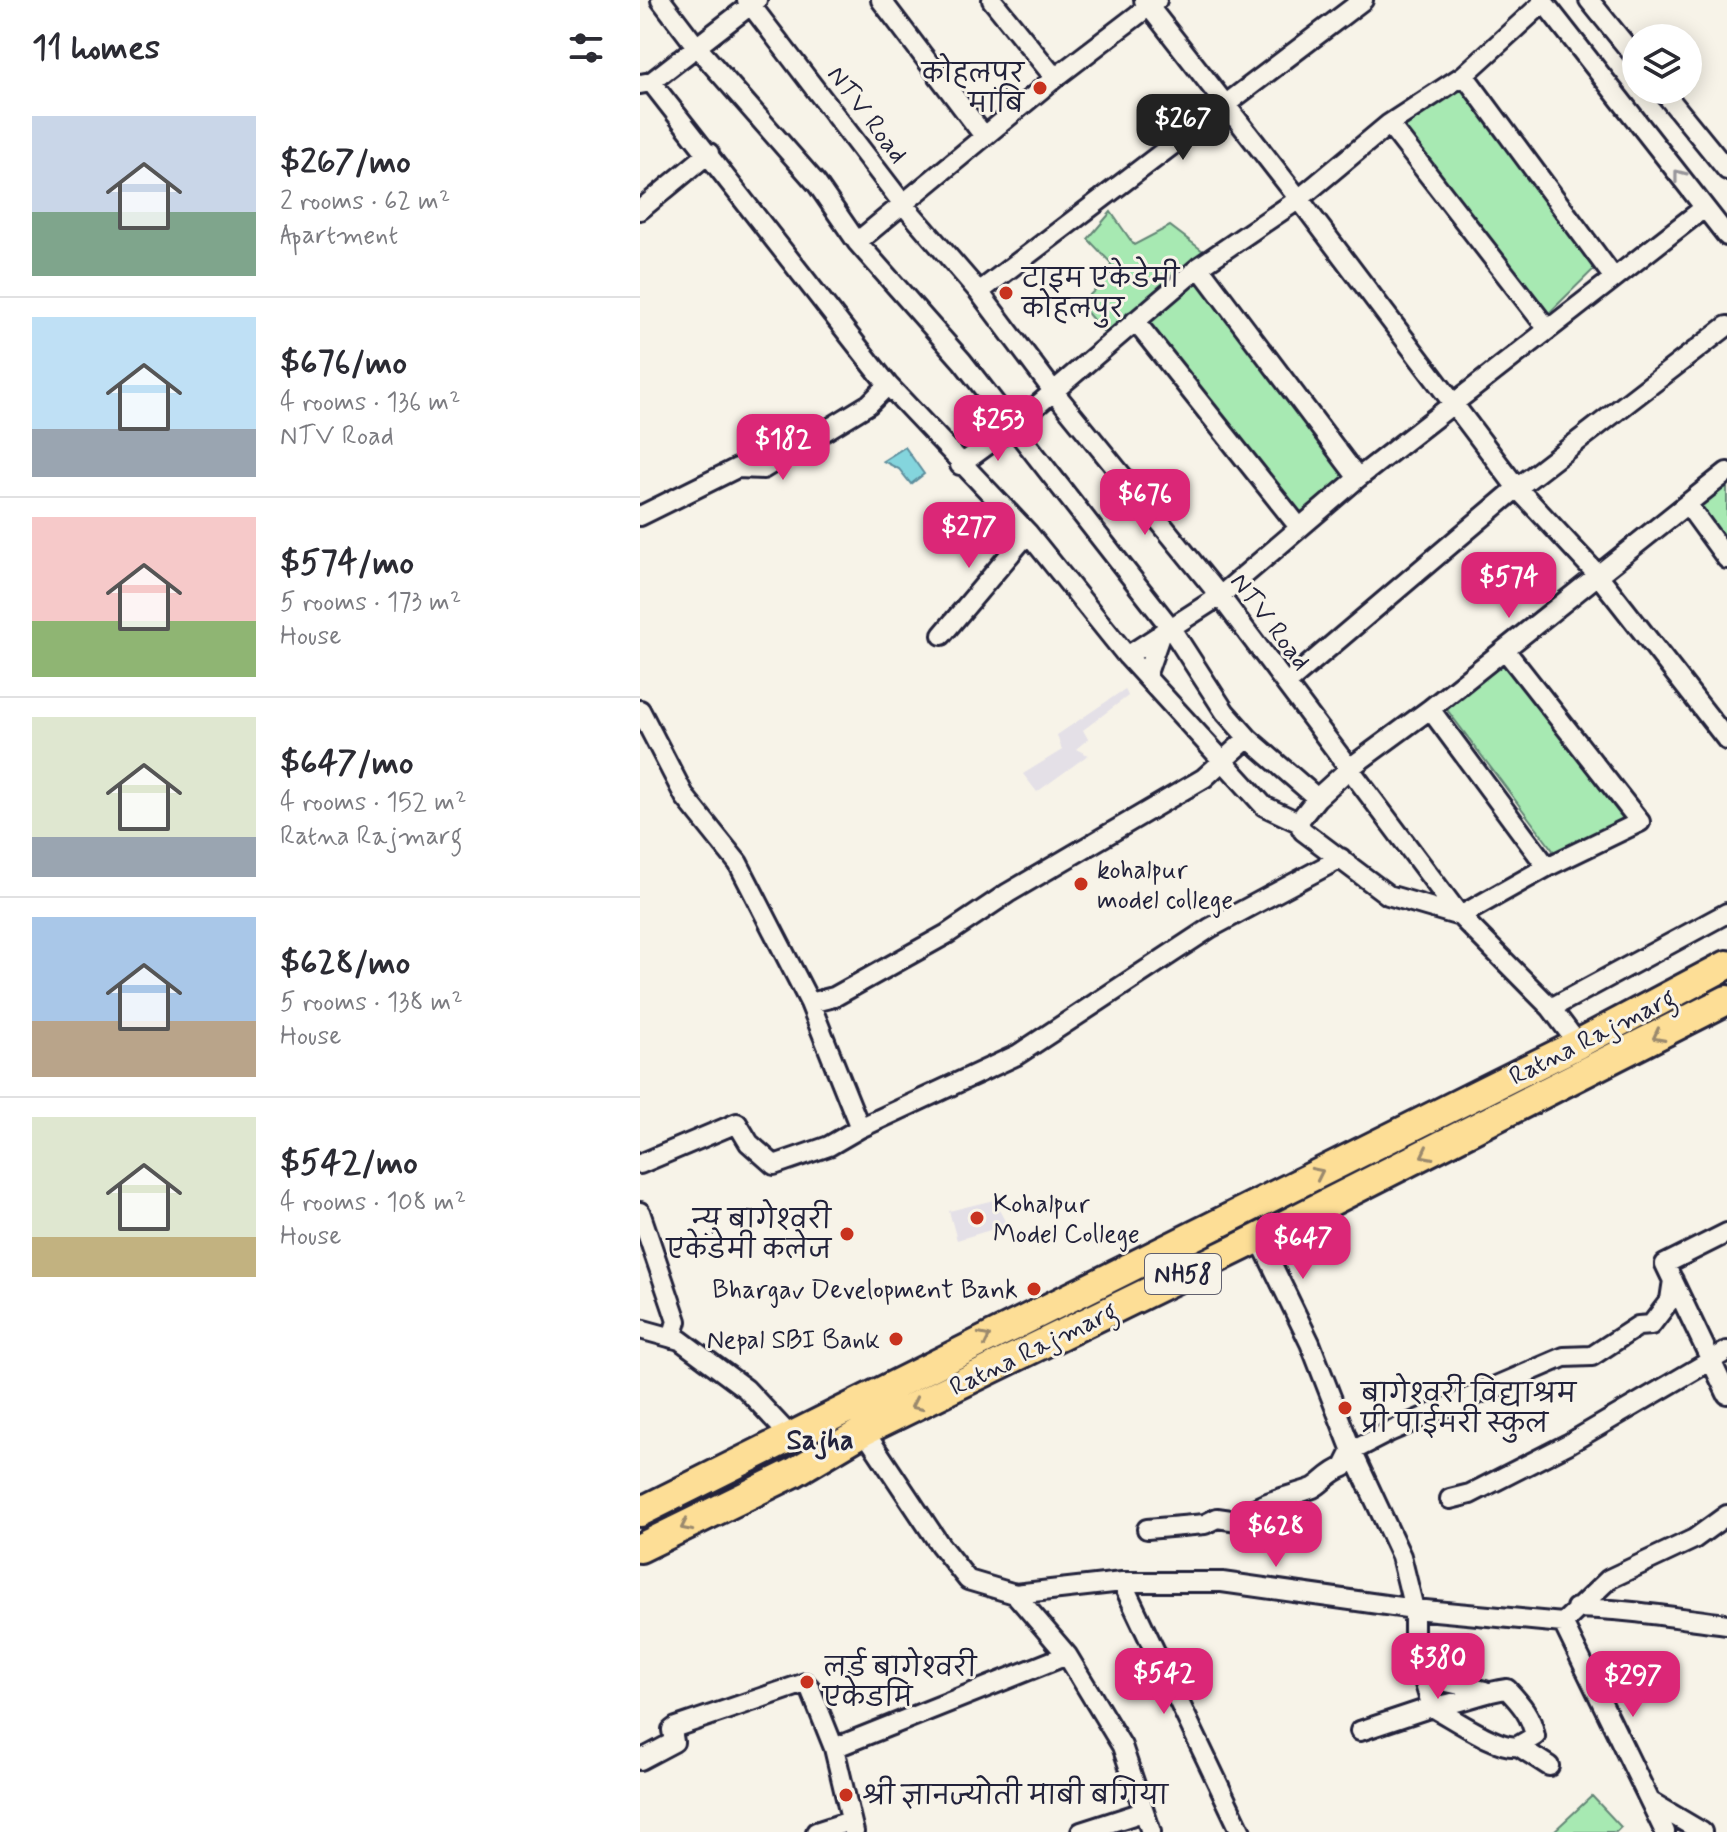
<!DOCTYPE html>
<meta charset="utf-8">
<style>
:root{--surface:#fff;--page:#f2f2f3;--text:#2b2b33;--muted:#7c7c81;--line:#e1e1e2;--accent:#db2777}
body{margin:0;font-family:Mynerve,"Playpen Sans Deva",sans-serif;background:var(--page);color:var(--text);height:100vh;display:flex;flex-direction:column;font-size:30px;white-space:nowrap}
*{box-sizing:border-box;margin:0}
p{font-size:26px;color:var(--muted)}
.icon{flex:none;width:44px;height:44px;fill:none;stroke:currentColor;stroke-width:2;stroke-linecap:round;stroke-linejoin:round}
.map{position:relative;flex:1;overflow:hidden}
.drawer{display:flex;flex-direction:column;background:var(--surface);width:640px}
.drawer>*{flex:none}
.controls{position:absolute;left:982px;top:24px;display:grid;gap:16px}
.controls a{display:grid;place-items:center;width:80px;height:80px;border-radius:50%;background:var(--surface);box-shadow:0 4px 20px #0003;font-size:40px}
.price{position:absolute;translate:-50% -68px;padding:0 18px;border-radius:16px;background:var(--accent);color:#fff;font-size:26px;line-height:52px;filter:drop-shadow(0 2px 4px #0008)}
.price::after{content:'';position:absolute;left:50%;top:48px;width:24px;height:18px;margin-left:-12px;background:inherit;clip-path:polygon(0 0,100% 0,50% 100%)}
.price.current{background:#222;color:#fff}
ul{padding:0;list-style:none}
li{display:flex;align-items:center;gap:24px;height:200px;padding:0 32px}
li+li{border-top:2px solid var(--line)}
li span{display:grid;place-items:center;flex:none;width:224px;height:160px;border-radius:0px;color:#555}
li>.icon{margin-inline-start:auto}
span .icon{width:96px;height:96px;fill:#fffc;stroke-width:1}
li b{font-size:34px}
h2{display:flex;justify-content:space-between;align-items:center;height:96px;padding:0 32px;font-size:34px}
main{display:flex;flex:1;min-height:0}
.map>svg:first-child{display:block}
.built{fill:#e4e0e7}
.green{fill:#a7e9b2;stroke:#648676;stroke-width:2}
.water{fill:#84d5dd;stroke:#5d8d9c;stroke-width:2}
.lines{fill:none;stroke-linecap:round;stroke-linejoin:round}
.minor-casing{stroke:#22223b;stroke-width:24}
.highway-casing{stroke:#22223b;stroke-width:34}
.minor{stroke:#f7f3e8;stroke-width:18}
.highway{stroke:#fdde96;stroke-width:28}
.oneway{stroke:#97959a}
.oneway2{stroke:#9a896d}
.poi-dot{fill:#c8321e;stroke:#f7f3e8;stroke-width:3}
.labels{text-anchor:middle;stroke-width:6;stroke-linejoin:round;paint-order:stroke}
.shield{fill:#f7f3e8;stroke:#62616f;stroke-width:2}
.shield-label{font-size:24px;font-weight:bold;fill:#22223b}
.poi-label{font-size:26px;fill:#22223b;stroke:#f7f3e8;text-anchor:start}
.street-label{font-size:26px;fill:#22223b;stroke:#f7f3e8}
.neighbourhood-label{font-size:28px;font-weight:bold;fill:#22223b;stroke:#f7f3e8}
</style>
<main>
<section class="drawer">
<h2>11 homes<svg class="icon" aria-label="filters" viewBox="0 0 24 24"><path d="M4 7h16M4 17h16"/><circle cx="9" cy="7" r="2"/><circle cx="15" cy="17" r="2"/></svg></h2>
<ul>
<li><span style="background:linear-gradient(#c9d6e8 60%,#7fa58c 0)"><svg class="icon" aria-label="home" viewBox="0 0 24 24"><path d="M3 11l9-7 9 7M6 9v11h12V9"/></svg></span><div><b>$267/mo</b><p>2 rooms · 62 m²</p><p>Apartment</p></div></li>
<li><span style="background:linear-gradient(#bfe0f5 70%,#9aa5b1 0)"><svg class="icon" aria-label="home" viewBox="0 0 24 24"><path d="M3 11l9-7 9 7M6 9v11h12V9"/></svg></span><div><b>$676/mo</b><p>4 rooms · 136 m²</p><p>NTV Road</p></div></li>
<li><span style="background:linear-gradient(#f6c9c9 65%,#8fb573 0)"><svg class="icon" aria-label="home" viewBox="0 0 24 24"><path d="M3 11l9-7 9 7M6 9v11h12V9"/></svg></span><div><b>$574/mo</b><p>5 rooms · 173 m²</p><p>House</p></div></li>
<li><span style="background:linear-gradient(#dfe7d0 75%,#9aa5b1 0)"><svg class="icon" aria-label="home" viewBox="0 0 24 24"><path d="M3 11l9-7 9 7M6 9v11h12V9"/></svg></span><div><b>$647/mo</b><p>4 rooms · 152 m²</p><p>Ratna Rajmarg</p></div></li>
<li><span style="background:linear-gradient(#a9c7e8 65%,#b9a48a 0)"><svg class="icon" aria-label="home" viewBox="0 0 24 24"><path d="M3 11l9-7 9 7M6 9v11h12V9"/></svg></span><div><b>$628/mo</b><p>5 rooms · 138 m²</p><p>House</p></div></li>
<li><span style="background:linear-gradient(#dfe7d0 75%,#c2b280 0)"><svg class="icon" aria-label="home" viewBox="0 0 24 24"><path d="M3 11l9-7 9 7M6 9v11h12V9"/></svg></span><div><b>$542/mo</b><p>4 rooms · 108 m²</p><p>House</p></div></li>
</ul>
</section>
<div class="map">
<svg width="1087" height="1832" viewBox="0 0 1087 1832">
<rect width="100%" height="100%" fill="#f7f3e8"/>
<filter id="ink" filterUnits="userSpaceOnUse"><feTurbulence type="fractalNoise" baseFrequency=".0125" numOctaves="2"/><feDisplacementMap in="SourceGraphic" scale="16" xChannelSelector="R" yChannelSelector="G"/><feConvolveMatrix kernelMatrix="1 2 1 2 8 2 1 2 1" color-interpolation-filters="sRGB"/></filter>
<g filter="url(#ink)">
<!-- built -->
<path class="built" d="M485 689 488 696 443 730 448 739 436 749 448 755 397 792 383 774 422 750 417 735Z
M354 1200 367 1225 317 1240 309 1211Z"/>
<!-- green -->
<path class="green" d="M823 86 957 266 907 315 762 129Z
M471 212 494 245 530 226 563 251C539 285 502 317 463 332L440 304 469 277 471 263 448 239Z
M560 273 713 478 661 523 499 325Z
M1087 472V559L1047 504Z
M864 664 984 820 915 853 805 707Z
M952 1796 981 1827 976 1832H913Z"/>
<!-- water -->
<path class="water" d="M265 447 284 474 271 484 259 469 243 461Z"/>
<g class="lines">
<!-- minor casing -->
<g class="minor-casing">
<path id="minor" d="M21 0 56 46 177 184 217 242 322 361 530 627 585 712 608 738 677 798 658 822 663 831 748 895 820 916 907 867 1000 822 865 650
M107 0 263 204 339 292 414 392 580 596 820 916 911 1008 938 1044
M241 0 344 136
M352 0 415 78
M504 0 659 199 877 488 958 575 1087 740
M902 0 1087 236
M949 0 996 58
M824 75 974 278
M11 82 248 385 388 533 487 656 624 806 658 822
M0 84 11 82 117 0
M1022 90 1087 170
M749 124 907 328
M0 210 69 153
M217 242 415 78 517 0
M559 267 718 478
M339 292 723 0
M495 321 659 527
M320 465 372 427 559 267 659 199 749 124 824 75 903 3
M1047 504 1087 559
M0 516 97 468 123 469 229 404 248 385
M302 635 388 533
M487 656 580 596 718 478 1064 208
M506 676 521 633
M646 684 877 488 1087 326
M790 709 907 867
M0 710 45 797 98 863 170 1003 220 1128
M677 798 711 767 790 709 1087 472
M170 1003 194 997 307 934 368 893 564 778 608 738
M911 1008 1087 913
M0 1164 97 1123 109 1143 134 1165 189 1146 220 1128 377 1055 570 928 701 858
M0 1212 37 1321 32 1338
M1087 1233 1025 1264 1087 1394
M619 1238 670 1343 712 1451 761 1556 774 1609V1648L792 1707 720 1731
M0 1329 40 1340 106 1389 150 1436
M224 1431 300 1545 328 1580 375 1594 482 1582H582L774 1609 923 1623 969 1579 1054 1539 1087 1515
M810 1499 830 1494 928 1444 1087 1351
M507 1529 565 1524 577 1518 598 1521C619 1501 646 1498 673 1488 682 1484 688 1473 704 1467L712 1451 749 1432 924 1357 952 1356 998 1326 1011 1325 1030 1300 1033 1280
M482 1582 601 1832
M375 1594 427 1655 482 1746 511 1832
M936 1608C987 1609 1038 1618 1087 1624
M923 1623 1025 1832
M779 1666 799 1680 845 1691
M792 1707C819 1704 841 1692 867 1689 881 1704 891 1715 895 1736L878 1746
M792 1707C813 1718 858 1750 878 1746L909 1766
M0 1760 34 1742 32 1730 36 1727 165 1683 170 1688 194 1748
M1013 1803 1062 1832
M176 1832 210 1821
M214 1832 194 1748 427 1655
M441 1832 503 1812"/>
</g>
<!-- highway casing -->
<g class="highway-casing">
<path id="highway" d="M0 1512 938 1044 1087 965
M0 1548 153 1473 224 1431 619 1238 1087 1000"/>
</g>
<!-- minor -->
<use href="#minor" class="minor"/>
<!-- highway -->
<use href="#highway" class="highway"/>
</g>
<!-- one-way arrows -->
<defs><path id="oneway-chevron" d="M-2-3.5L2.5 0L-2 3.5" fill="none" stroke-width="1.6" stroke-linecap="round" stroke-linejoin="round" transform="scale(2)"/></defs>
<use class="oneway" href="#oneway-chevron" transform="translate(1039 175) rotate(-128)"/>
<g class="oneway2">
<use href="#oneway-chevron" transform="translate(1018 1036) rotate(153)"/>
<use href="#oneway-chevron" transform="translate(786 1154) rotate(153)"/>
<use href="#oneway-chevron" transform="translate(678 1173) rotate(-26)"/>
<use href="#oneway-chevron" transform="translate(345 1338) rotate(-26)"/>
<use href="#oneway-chevron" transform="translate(276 1405) rotate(154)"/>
<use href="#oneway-chevron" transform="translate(46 1526) rotate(154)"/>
</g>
</g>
<!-- markers -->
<g class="poi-dot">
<circle cx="400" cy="88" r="8"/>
<circle cx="366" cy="293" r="8"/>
<circle cx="441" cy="884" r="8"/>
<circle cx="337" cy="1218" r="8"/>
<circle cx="207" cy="1234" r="8"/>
<circle cx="394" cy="1289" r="8"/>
<circle cx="256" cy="1339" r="8"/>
<circle cx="705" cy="1408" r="8"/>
<circle cx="167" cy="1682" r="8"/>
<circle cx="206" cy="1795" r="8"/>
</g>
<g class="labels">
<!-- shield labels -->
<rect class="shield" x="505" y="1254" width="76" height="40" rx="6"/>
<g class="shield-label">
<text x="543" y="1282">NH58</text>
</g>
<!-- poi labels -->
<g class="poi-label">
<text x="384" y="82" text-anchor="end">कोहलपुर<tspan x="384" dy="30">माबि</tspan></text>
<text x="382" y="287">टाइम एकेडेमी<tspan x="382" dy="30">कोहलपुर</tspan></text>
<text x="457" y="878">kohalpur<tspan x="457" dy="30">model college</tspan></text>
<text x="353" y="1212">Kohalpur<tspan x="353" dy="30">Model College</tspan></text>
<text x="191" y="1228" text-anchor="end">न्यु बागेश्वरी<tspan x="191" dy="30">एकेडेमी कलेज</tspan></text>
<text x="378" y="1298" text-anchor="end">Bhargav Development Bank</text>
<text x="240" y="1348" text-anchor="end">Nepal SBI Bank</text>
<text x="721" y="1402">बागेश्वरी विद्याश्रम<tspan x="721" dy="30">प्री पाईमरी स्कुल</tspan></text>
<text x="183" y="1676">लर्ड बागेश्वरी<tspan x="183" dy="30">एकेडमि</tspan></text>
<text x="222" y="1804">श्री ज्ञानज्योती माबी बगिया</text>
</g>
<!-- street labels -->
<g class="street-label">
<text transform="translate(228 114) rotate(53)" y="9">NTV Road</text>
<text transform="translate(631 621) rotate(53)" y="9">NTV Road</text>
<text transform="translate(952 1036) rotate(-27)" y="9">Ratna Rajmarg</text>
<text transform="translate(393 1348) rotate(-26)" y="9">Ratna Rajmarg</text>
</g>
<!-- neighbourhood labels -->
<g class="neighbourhood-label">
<text x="180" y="1449">Sajha</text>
</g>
</g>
</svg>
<div class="controls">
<a><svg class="icon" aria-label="layers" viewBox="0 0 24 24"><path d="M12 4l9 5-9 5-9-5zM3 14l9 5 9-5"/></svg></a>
</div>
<b class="price current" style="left:543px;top:162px">$267</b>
<b class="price" style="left:358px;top:463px">$253</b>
<b class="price" style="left:143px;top:482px">$182</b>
<b class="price" style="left:505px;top:537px">$676</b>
<b class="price" style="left:329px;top:570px">$277</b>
<b class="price" style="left:869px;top:620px">$574</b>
<b class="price" style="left:663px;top:1281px">$647</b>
<b class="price" style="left:636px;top:1569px">$628</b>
<b class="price" style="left:798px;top:1701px">$380</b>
<b class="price" style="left:524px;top:1716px">$542</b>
<b class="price" style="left:993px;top:1719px">$297</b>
</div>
</main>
